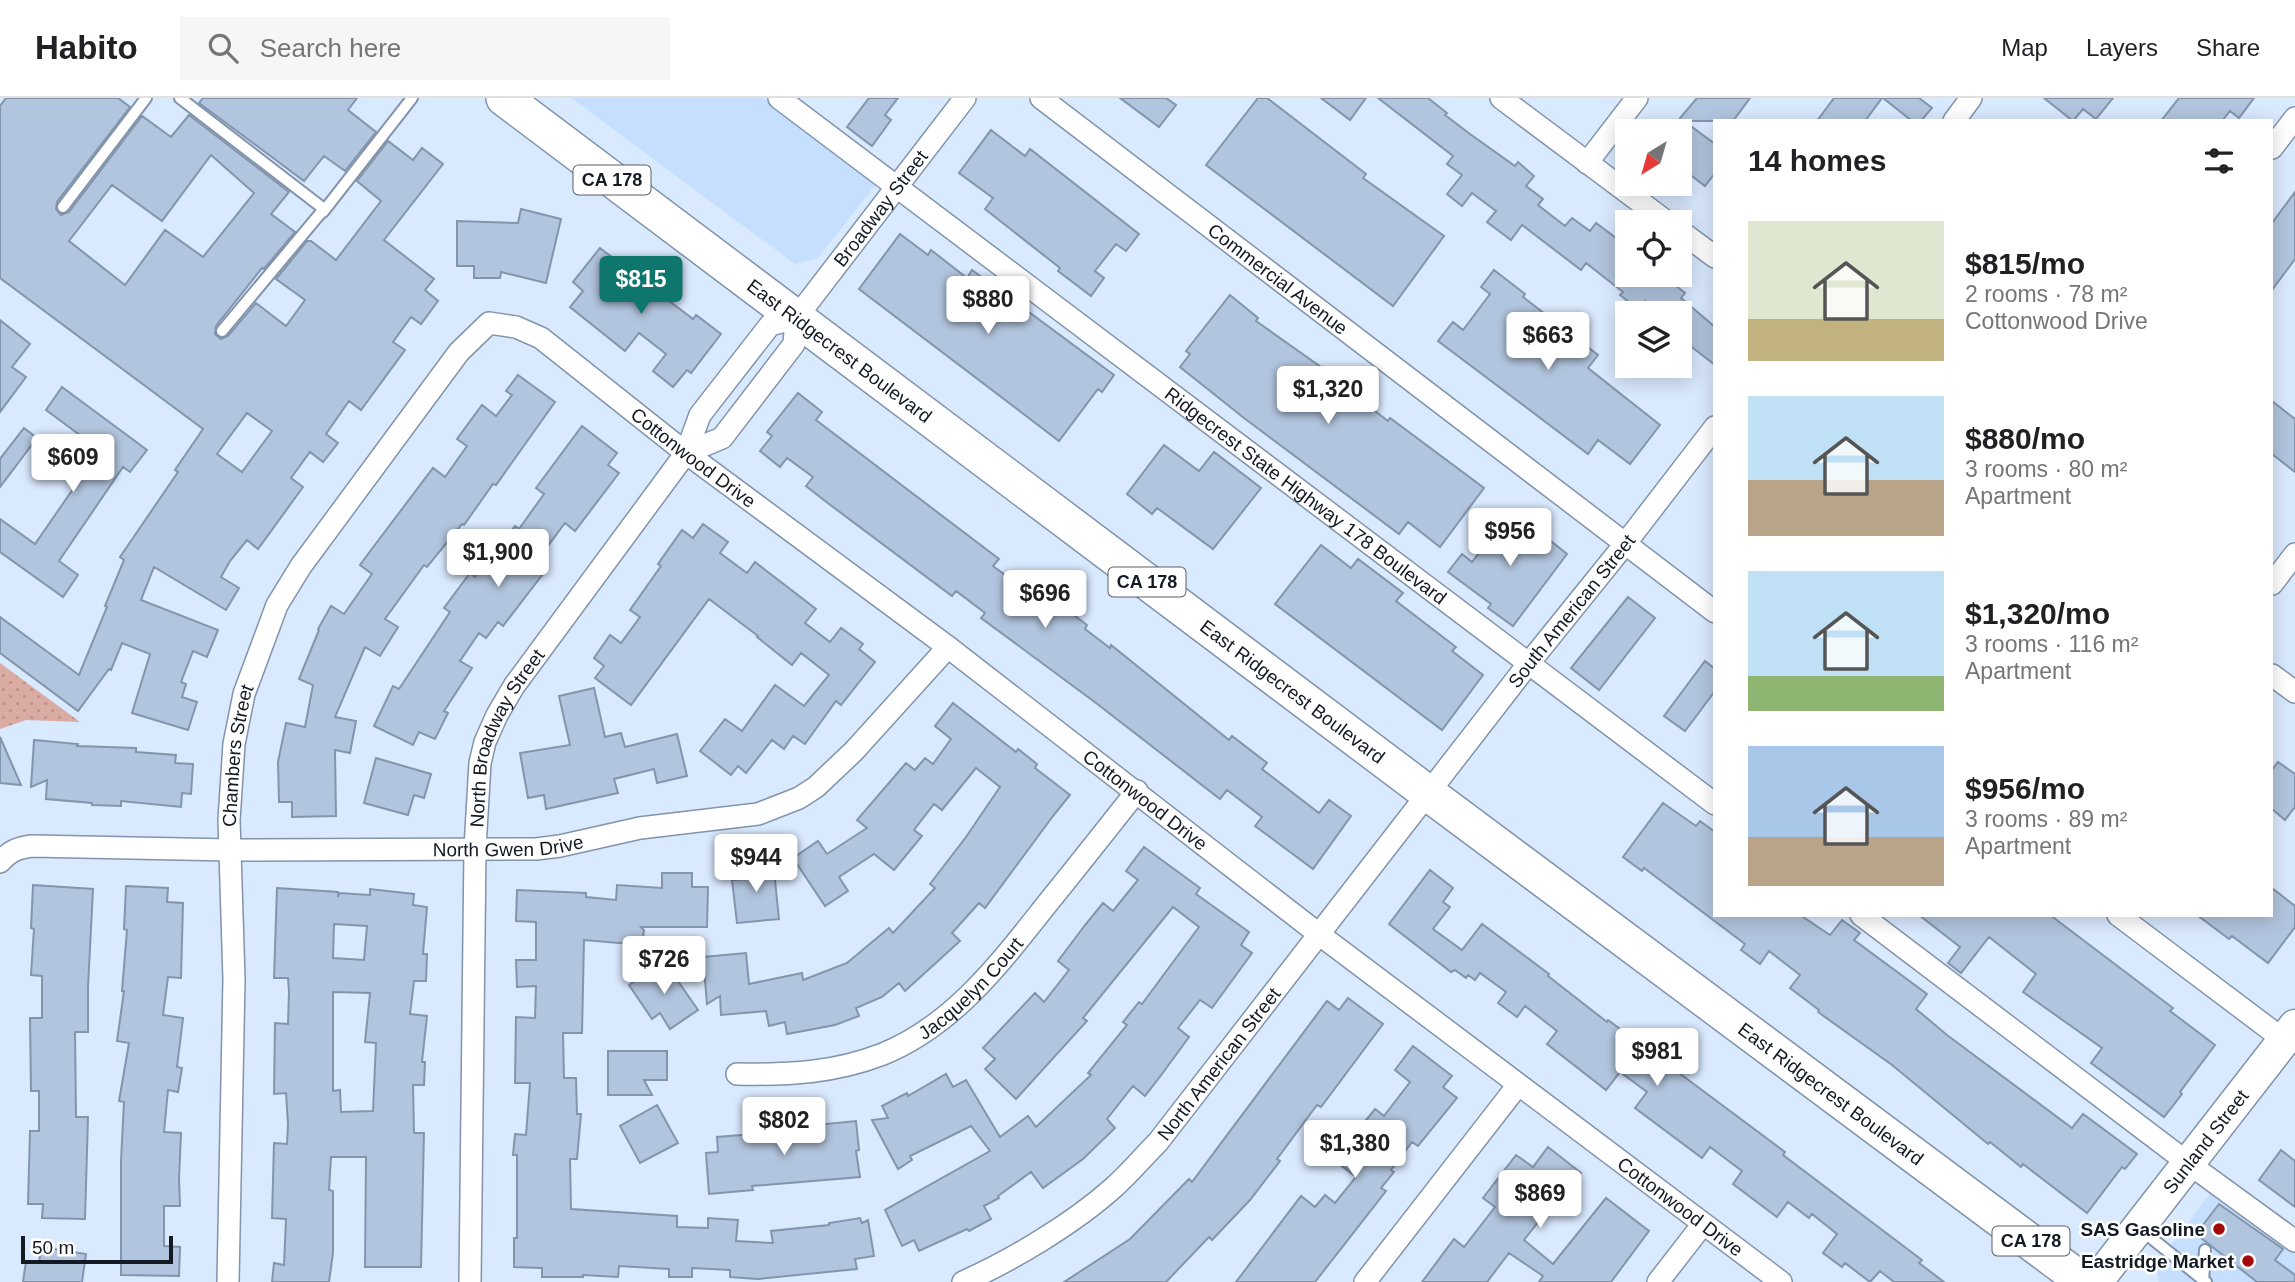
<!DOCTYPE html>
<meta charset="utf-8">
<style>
:root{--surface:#fff;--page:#f6f6f6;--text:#202124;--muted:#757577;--line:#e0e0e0;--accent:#0f766e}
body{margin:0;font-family:Helvetica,sans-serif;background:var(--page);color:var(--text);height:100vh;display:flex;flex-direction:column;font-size:26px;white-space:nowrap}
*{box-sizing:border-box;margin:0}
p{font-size:23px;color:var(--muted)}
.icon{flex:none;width:38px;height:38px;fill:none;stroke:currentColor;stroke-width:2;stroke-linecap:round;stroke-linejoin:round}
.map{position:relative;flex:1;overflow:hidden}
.drawer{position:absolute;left:1713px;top:21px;width:560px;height:798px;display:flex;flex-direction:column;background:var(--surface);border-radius:0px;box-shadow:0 4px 18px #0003}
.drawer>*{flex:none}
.needle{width:46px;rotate:217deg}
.controls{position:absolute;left:1615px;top:21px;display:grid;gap:14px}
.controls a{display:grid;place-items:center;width:77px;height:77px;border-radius:0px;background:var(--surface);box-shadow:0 4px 18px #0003;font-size:35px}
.scale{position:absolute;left:21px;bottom:18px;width:152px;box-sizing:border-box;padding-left:7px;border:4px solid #131a23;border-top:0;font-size:19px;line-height:24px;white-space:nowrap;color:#131a23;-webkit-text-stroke:5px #fff;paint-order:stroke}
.price{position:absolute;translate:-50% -60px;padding:0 16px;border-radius:7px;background:#fff;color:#222;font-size:23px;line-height:46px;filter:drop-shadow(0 2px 4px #0008)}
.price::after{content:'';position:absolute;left:50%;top:42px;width:21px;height:16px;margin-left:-10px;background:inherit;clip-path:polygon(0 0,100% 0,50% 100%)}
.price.selected{background:var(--accent);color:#fff}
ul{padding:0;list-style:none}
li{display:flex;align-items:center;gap:21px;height:175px;padding:0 35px}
li span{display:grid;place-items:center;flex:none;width:196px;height:140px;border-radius:0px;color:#555}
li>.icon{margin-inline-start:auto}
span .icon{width:84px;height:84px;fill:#fffc;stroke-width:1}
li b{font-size:30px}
h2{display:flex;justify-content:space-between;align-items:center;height:84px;padding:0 35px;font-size:30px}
header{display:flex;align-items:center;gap:42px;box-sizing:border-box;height:98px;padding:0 35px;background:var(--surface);border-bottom:2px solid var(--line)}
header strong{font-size:33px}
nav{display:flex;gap:38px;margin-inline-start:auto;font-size:24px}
.search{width:490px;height:63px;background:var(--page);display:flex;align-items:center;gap:18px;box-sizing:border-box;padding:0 24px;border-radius:0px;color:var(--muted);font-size:26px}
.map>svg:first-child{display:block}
.built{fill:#c6dfff}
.grass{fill:url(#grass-dots)}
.building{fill:#b2c5de;stroke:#8395ad;stroke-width:2;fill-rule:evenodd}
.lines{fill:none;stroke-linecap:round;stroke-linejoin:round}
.lane-casing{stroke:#8194ac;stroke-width:14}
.street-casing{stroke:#8194ac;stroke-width:24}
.secondary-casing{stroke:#8194ac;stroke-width:35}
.primary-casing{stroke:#8194ac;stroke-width:38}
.lane{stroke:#fff;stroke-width:10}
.street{stroke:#fff;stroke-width:21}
.secondary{stroke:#fff;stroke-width:32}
.primary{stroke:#fff;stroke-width:35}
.poi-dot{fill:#a20a07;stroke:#fff;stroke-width:2.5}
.labels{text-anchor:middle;stroke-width:5;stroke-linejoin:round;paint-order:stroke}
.shield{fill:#fff;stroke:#5a5f65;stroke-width:2}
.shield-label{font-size:18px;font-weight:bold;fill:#131a23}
.street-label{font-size:19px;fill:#131a23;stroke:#fff}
.poi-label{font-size:19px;font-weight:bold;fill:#131a23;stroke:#fff;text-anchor:end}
</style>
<header>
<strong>Habito</strong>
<div class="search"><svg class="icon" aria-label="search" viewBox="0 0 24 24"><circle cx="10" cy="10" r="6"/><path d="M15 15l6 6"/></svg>Search here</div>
<nav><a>Map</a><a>Layers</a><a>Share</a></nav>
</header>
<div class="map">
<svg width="2295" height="1184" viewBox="0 0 2295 1184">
<defs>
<pattern id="grass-dots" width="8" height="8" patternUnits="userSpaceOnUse" patternTransform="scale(1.75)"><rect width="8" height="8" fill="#daaba3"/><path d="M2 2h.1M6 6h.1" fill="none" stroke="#ba938c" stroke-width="1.8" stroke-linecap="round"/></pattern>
</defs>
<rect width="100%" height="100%" fill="#d9e9fe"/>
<!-- built -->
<path class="built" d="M571 0H764L876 86 818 160 795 166Z
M2224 1077 2295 1131V1184H2159L2156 1167Z"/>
<!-- grass -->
<path class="grass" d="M0 565 80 624 26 622 0 631Z"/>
<!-- building -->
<path class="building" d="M6 0H118L130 9 57 104 56 111 61 117 69 114 142 18 171 39 189 17 289 94 271 116 295 134 264 171 262 170 216 228 215 236 221 241 228 238 256 205 286 228 305 202 276 181 307 143H311L336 162 381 103 357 83 388 43 413 62 422 50 443 66 384 142 434 181 425 192 438 203 421 226 411 219 393 244 405 252 361 312 349 303 326 336 338 345 323 364 310 354 291 380 303 389 258 451 247 442 230 463 221 479 239 490 226 512 154 469 141 502 218 532 207 559 193 553 181 584 186 586 182 599 197 604 188 632 132 615 150 556 122 545 111 572 109 571 78 613 0 555V519L79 577 107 509 105 508 124 462 120 459 178 374 175 372 203 331 0 180V8ZM211 57 254 95 203 159 165 132 125 187 69 143 112 87 162 123ZM247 315 272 333 242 374 217 356Z
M203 0H357L348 12 376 34 345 73 324 58 304 83 199 5Z
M869 0H898L885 17 891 22 872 48 847 29Z
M1120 0H1166L1176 7 1159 29Z
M1258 0H1267L1366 76 1363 80 1444 138 1393 208 1206 67Z
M1321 0H1366L1350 22Z
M1378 0H1428L1447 15 1445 17 1470 36 1515 68 1518 64 1534 78 1526 88 1543 101 1538 107 1565 128 1572 120 1590 133 1596 125 1628 149V177H1662L1685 195 1681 200 1715 229V267L1680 240V215H1661L1645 203 1639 212 1620 197 1623 194 1586 165 1581 172 1522 127 1511 142 1487 124 1496 113 1472 95 1462 108 1447 96 1462 77 1447 66 1453 58Z
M1697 0H1750L1733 23H1684L1715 46V75L1705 88 1680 69V20Z
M1834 0H1882L1865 23H1817Z
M1883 0H1919L1932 10 1921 23H1912Z
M2044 0H2113L2096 21 2083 11 2073 23Z
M2179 0H2254L2239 20 2230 13 2222 23H2161Z
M991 32 1025 58 1030 51 1139 136 1126 153 1116 146 1095 173 1104 180 1091 198 1058 173 1060 170 985 111 993 100 959 75Z
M2295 94V161L2272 192V125Z
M521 111 561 121 546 185 501 174 500 180H474V168H457V123L518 125Z
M900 136 928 157 931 152 967 180 972 172 1114 277 1102 294 1098 291 1059 343 859 191Z
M600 150 693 221 696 217 721 236 691 275 687 272 673 289 653 273 666 256 639 235 625 253 570 209 583 193 573 184Z
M1494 172 1525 196 1523 199 1598 257 1588 270 1660 327 1630 366 1598 342 1588 356 1438 243 1453 224 1463 232 1490 196 1481 189Z
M1230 197 1258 220 1256 223 1335 279 1333 281 1388 323 1390 320 1484 390 1440 449 1408 424 1399 436 1244 320 1180 269 1190 256 1186 253Z
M0 222 30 246 12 269 26 279 0 314Z
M518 277 555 304 496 387 493 386 464 427 462 426 427 469 424 467 385 521 398 529 380 558 365 549 335 619 356 623 350 655 335 652 336 718 292 719V704H279L278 664 286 625 305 629 313 587 299 581 319 532 318 531 331 508 344 516 372 476 360 467 371 452 433 370 445 379 467 348 457 341 482 307 496 318 512 297 506 293Z
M62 289 147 352 130 374 123 369 59 463 78 477 63 499 0 454V421L35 446 100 352 46 312Z
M798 295 822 314 816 322 999 461 993 468 1050 510 1055 503 1087 527 1085 531 1110 550 1111 547 1229 642 1232 638 1267 665 1262 671 1319 715 1329 702 1351 718 1313 771 1255 728 1262 719 1227 692 1220 701 1096 605 981 520 985 515 956 493 952 498 829 406 806 388 813 379 787 360 780 369 760 353 772 338 767 334Z
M2272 303 2295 321V374L2272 356Z
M582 328 617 355 608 367 619 375 575 433 565 425 536 464 546 472 503 528 498 524 486 540 479 535 460 563 472 570 444 613 448 615 435 641 419 634 413 647 374 628 393 588 399 591 450 514 444 510 470 475 475 479 515 428 519 431 544 396 536 390Z
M24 330 37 340 0 389V361Z
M1164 347 1199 373 1214 354 1261 390 1213 451 1157 410 1152 416 1127 396Z
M1512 412 1567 456 1513 528 1488 510 1491 506 1448 474 1462 456 1472 464Z
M703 426 728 444 720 455 747 475 755 464 816 511 805 525 830 544 841 530 863 546 859 551 875 564 841 607 836 603 805 646 793 638 784 651 772 642 746 675 738 668 731 677 700 653 725 621 742 633 775 587 804 608 829 577 801 555 792 567 757 539 758 538 709 501 631 607 595 580 604 568 594 560 610 537 621 545 640 519 630 512 661 468 658 466 682 432 693 440Z
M1321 447 1351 470 1358 461 1403 495 1396 503 1456 549 1452 553 1483 577 1442 632 1275 506Z
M1628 499 1655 520 1599 592 1571 570Z
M1705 563 1715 571V593L1685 633 1664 618Z
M594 590 605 639 621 635 625 649 677 636 687 678 657 685 654 671 614 681 618 695 546 711 544 697 528 700 520 655 570 647 559 598Z
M953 605 1016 654 1018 651 1037 666 1035 670 1070 697 1053 718 985 810 979 805 952 835 960 843 905 893 899 885 882 899 856 910 859 918 835 927 787 936 785 924 769 928 766 913 721 917 720 898 707 906 703 859 746 855 749 886 802 875 803 882 847 865 889 830 893 835 935 790 930 786 966 739 1000 689 976 670 942 712 934 706 914 732 922 738 894 772 874 756 839 779 848 793 825 808 793 760 818 743 827 756 867 730 857 722 906 665 915 672 925 660 933 666 951 641 935 628Z
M0 639 21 687 0 685Z
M34 642 78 646 77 648 136 650V654L176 657 175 665 193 666 191 696 182 695 181 709 121 703V708L92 707V705L46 701 47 682 31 689Z
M376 660 431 676 424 700 414 697 408 717 364 705Z
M2278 664 2295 676V709L2285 722 2272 711V672Z
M1663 705 1696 728 1700 723 1715 734V817H1800L1830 837 1842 822 1860 835 1854 842 1927 896 1916 911 1947 937 2072 1030 2083 1016 2137 1056 2125 1071 2122 1069 2087 1115 2023 1066 2021 1069 1990 1044 1988 1046 1892 967 1818 914 1819 912 1790 890 1800 877 1769 853 1760 866 1741 852 1745 846 1644 770 1642 773 1623 759Z
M1144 749 1200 790 1196 796 1249 834 1241 847 1252 855 1212 910 1200 902 1178 930 1189 939 1162 976 1145 998 1133 988 1107 1021 1115 1030 1083 1061 1043 1090 1031 1074 998 1098 999 1100 984 1108 991 1121 969 1133 967 1131 919 1153 914 1142 902 1148 885 1112 990 1053 971 1028 910 1058 912 1062 898 1071 872 1022 888 1020 882 1008 907 995 908 998 946 976 953 989 966 982 1000 1039 1028 1018 1036 1029 1091 977 1088 975 1127 927 1123 924 1139 904 1142 906 1199 829 1173 809 1083 920 1087 923 1016 1001 985 971 995 961 983 950 1035 895 1044 904 1069 872 1058 863 1085 827 1103 805 1113 813 1138 782 1126 773Z
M773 763 779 821 737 825 732 782 746 781 745 766Z
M1430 772 1453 790 1443 804 1450 809 1433 831 1462 852 1482 826 1549 876 1548 878 1607 924 1608 922 1785 1054 1783 1057 1922 1162 1919 1165 1944 1184H1894L1880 1173 1870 1184 1845 1165 1842 1169 1823 1155 1837 1136 1812 1116 1809 1120 1788 1104 1777 1119 1733 1086 1742 1073 1710 1049 1702 1060 1635 1010 1647 994 1620 974 1606 992 1547 946 1557 933 1525 908 1517 919 1498 905 1506 894 1480 875 1475 882 1468 877 1466 880 1455 872 1451 874 1389 826Z
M662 775H692V789H708L707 829H641L644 832 642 847 584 842 582 935H563L564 980H576L577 1016H581L577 1061H570L571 1111 677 1118V1129L708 1130V1120L738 1122 736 1143 773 1145 771 1133 829 1127V1125L860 1120 862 1125 868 1122 874 1158 855 1161 857 1171 758 1181 730 1179V1172L692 1170V1179H669V1171L619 1168 618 1179 583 1177V1179H542V1170L514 1169V1140H517V1057H513L515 1036 526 1037 530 985H515L516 919 535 920 536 888 517 889 516 862H536V824L516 823 517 792 586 795V799L616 802 617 787 662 790Z
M33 787 93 791 88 889V934H75L76 1019H88L85 1121 42 1120 43 1106H28L30 1033H39V993H31L30 920H42V878L31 877 34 831 31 830Z
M126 788 168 790 167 804 183 805 181 880 168 879 163 917 183 920 177 969 182 970 178 994 168 992 164 1034 181 1035 179 1081 180 1108H164V1148L180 1149 179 1178 121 1177V1063L124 1004 119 1003 129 945 117 943 124 893H122L127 832 124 831Z
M277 790 338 794V799L339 795 370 797V791L414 796 413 807 427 809 423 856H427L426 883H414L410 916 427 918 422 964H425L424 987H413L414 1035H424L421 1169H365L366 1059H331L329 1092 333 1093V1155L329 1184H272L274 1165 284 1167 286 1121 272 1120 274 1045 287 1046 288 1026 286 995 274 996 275 925 288 926 289 894 288 880H274ZM334 826 367 828 364 862 333 860ZM333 894 370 895 365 944 376 945 373 1013 341 1014 340 992 333 993Z
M2272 790 2295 808V829L2268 865 2232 838 2229 841 2197 817H2272Z
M1919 817H2050L2173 910 2170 913 2215 947 2180 994 2182 996 2164 1019 2091 965 2102 950 2023 894 2036 876 1989 839 1961 875 1948 865 1960 849Z
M664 863 698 912 670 931 660 915 652 921 629 887Z
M1348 900 1383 926 1321 1009 1317 1007 1277 1061 1280 1063 1250 1102 1212 1142 1209 1139 1166 1184H1064L1130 1141 1189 1081 1192 1084 1327 903 1339 912Z
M1413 948 1452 978 1443 989 1457 1000 1418 1048 1412 1044 1391 1072 1394 1074 1381 1090 1386 1093 1315 1184H1236L1301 1098 1315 1109 1325 1097 1335 1105 1356 1079 1334 1062 1375 1011 1384 1018 1410 984 1395 972Z
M608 953H667V982H644L652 997H608Z
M657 1007 678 1045 640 1065 620 1028Z
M856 1023 859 1052 856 1053 860 1079 752 1088 753 1092 709 1096 706 1055 718 1054 717 1039 768 1035V1029L796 1026V1029Z
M1548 1049 1581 1075 1554 1112 1550 1109 1524 1142 1553 1166 1606 1100 1649 1133 1611 1184H1539L1543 1178 1509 1155 1487 1184H1422L1454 1141 1464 1149 1495 1109 1483 1100 1516 1057 1533 1069Z
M2281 1052 2295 1063V1109L2259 1082Z
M2219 1106 2283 1151 2275 1162 2295 1177V1184H2257L2196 1136Z
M41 1149 86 1156 82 1184H23L26 1163 39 1165Z"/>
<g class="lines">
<!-- lane casing -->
<g class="lane-casing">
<path id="lane" d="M180 0 324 111 222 233
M63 109 146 0
M323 114 412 0
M2140 1131 2206 1184
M2203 1184 2205 1152"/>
</g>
<!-- street casing -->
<g class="street-casing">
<g id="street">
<path id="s1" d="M779 0 1715 706"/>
<path id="s2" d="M1041 0 1715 514"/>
<path d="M1501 0 1667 124"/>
<path d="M1954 23 1971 0"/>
<path d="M2272 50 2295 20"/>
<path d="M1587 65 1637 0"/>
<path d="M1680 133 1715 159"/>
<path id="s3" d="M686 355 722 340 794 246 796 220 965 0"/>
<path d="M2272 486 2295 456"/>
<path d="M2272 577 2295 594"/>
<path id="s4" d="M0 764C10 753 17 750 32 748L231 752 536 751 560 748 640 730 758 716 799 700 816 689 854 653 948 549"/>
<path d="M1861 817 2188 1065 2295 1143"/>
<path d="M2118 817 2284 942"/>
<path id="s5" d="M737 976C789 977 834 975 883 956 954 927 1001 864 1047 806 1077 769 1107 731 1137 693"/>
<path id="s6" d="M228 1184 234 881 229 722 234 646 244 596 277 507 301 468 459 254 489 225 516 229 541 240 686 355 948 549 1320 837 1781 1184"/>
<path id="s7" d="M470 1184 475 750 480 665 485 644 497 617 514 588 686 355 700 317 770 227 796 220"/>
<path id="s8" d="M963 1184C1011 1163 1074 1125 1113 1090 1129 1076 1143 1059 1158 1044L1529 565 1625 446 1715 329"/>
<path d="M1365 1184 1518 987"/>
<path d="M1658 1184 1703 1126"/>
</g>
</g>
<!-- secondary casing -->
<g class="secondary-casing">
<g id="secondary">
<path id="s9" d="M2096 1184 2295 928"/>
</g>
</g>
<!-- primary casing -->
<g class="primary-casing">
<g id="primary">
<path id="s10" d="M504 0 1429 696 2084 1184"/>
</g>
</g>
<!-- lane -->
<use href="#lane" class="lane"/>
<!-- street -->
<use href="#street" class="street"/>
<!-- secondary -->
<use href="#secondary" class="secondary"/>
<!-- primary -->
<use href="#primary" class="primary"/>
</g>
<!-- markers -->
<g class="poi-dot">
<circle cx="2219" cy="1131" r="7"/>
<circle cx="2248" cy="1163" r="7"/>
</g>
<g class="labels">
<!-- shield labels -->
<g class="shield">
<rect x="573.5" y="67.5" width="77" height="29" rx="5"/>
<rect x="1108.5" y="469.5" width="77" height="29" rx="5"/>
<rect x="1992.5" y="1128.5" width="77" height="29" rx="5"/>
</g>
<g class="shield-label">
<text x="612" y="88">CA 178</text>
<text x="1147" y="490">CA 178</text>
<text x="2031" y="1149">CA 178</text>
</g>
<!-- street labels -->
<g class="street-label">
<text dy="7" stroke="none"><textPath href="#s3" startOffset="322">Broadway Street</textPath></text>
<text dy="7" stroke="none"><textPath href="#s2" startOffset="298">Commercial Avenue</textPath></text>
<text dy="7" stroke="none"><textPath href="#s10" startOffset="420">East Ridgecrest Boulevard</textPath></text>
<text dy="7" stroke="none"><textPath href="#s6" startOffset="1286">Cottonwood Drive</textPath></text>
<text dy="7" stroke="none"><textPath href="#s1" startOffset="660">Ridgecrest State Highway 178 Boulevard</textPath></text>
<text dy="7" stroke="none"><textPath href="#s8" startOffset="915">South American Street</textPath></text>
<text dy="7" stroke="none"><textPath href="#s10" startOffset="987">East Ridgecrest Boulevard</textPath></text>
<text dy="7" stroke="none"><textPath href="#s7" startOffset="551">North Broadway Street</textPath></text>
<text dy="7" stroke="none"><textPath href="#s6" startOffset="527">Chambers Street</textPath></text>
<text dy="7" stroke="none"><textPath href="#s6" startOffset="1853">Cottonwood Drive</textPath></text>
<text dy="7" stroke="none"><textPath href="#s4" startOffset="513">North Gwen Drive</textPath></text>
<text dy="7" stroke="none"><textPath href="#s5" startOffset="259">Jacquelyn Court</textPath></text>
<text dy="7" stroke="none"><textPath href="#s8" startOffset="341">North American Street</textPath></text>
<text dy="7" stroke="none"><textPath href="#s10" startOffset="1659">East Ridgecrest Boulevard</textPath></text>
<text dy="7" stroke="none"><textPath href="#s9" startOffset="178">Sunland Street</textPath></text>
<text dy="7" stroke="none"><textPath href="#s6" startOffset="2525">Cottonwood Drive</textPath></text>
</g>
<!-- poi labels -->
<g class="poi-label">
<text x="2205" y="1138">SAS Gasoline</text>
<text x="2234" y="1170">Eastridge Market</text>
</g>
</g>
</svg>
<div class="controls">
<a><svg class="needle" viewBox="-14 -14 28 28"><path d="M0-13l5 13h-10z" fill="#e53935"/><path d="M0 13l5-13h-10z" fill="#757577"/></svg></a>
<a><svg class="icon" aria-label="locate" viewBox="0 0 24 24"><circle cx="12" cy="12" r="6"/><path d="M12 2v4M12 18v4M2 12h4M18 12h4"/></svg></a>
<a><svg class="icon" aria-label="layers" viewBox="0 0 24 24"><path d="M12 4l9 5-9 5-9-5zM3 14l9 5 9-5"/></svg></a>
</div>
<div class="scale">50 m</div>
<b class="price selected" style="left:641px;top:218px">$815</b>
<b class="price" style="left:988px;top:238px">$880</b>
<b class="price" style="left:1548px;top:274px">$663</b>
<b class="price" style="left:1328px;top:328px">$1,320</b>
<b class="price" style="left:73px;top:396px">$609</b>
<b class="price" style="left:1510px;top:470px">$956</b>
<b class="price" style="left:498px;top:491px">$1,900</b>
<b class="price" style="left:1045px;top:532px">$696</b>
<b class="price" style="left:756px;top:796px">$944</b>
<b class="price" style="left:664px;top:898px">$726</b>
<b class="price" style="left:1657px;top:990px">$981</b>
<b class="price" style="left:784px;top:1059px">$802</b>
<b class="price" style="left:1355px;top:1082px">$1,380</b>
<b class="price" style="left:1540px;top:1132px">$869</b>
<section class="drawer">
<h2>14 homes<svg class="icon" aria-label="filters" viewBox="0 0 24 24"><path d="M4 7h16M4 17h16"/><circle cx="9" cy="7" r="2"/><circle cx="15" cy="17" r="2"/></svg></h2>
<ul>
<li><span style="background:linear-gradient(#dfe7d0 70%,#c2b280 0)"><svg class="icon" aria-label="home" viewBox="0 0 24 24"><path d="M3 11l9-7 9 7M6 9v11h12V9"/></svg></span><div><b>$815/mo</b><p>2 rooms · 78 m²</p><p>Cottonwood Drive</p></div></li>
<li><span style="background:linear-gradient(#bfe0f5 60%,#b9a48a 0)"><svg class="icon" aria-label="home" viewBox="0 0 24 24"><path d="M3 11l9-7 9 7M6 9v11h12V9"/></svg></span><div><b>$880/mo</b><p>3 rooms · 80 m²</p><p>Apartment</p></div></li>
<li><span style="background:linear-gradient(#bfe0f5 75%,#8fb573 0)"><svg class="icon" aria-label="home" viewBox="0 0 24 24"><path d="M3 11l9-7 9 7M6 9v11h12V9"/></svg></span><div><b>$1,320/mo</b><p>3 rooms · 116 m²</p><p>Apartment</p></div></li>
<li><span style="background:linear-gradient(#a9c7e8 65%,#b9a48a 0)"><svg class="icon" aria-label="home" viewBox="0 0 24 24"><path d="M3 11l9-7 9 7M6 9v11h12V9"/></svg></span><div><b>$956/mo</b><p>3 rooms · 89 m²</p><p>Apartment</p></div></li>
</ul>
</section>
</div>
